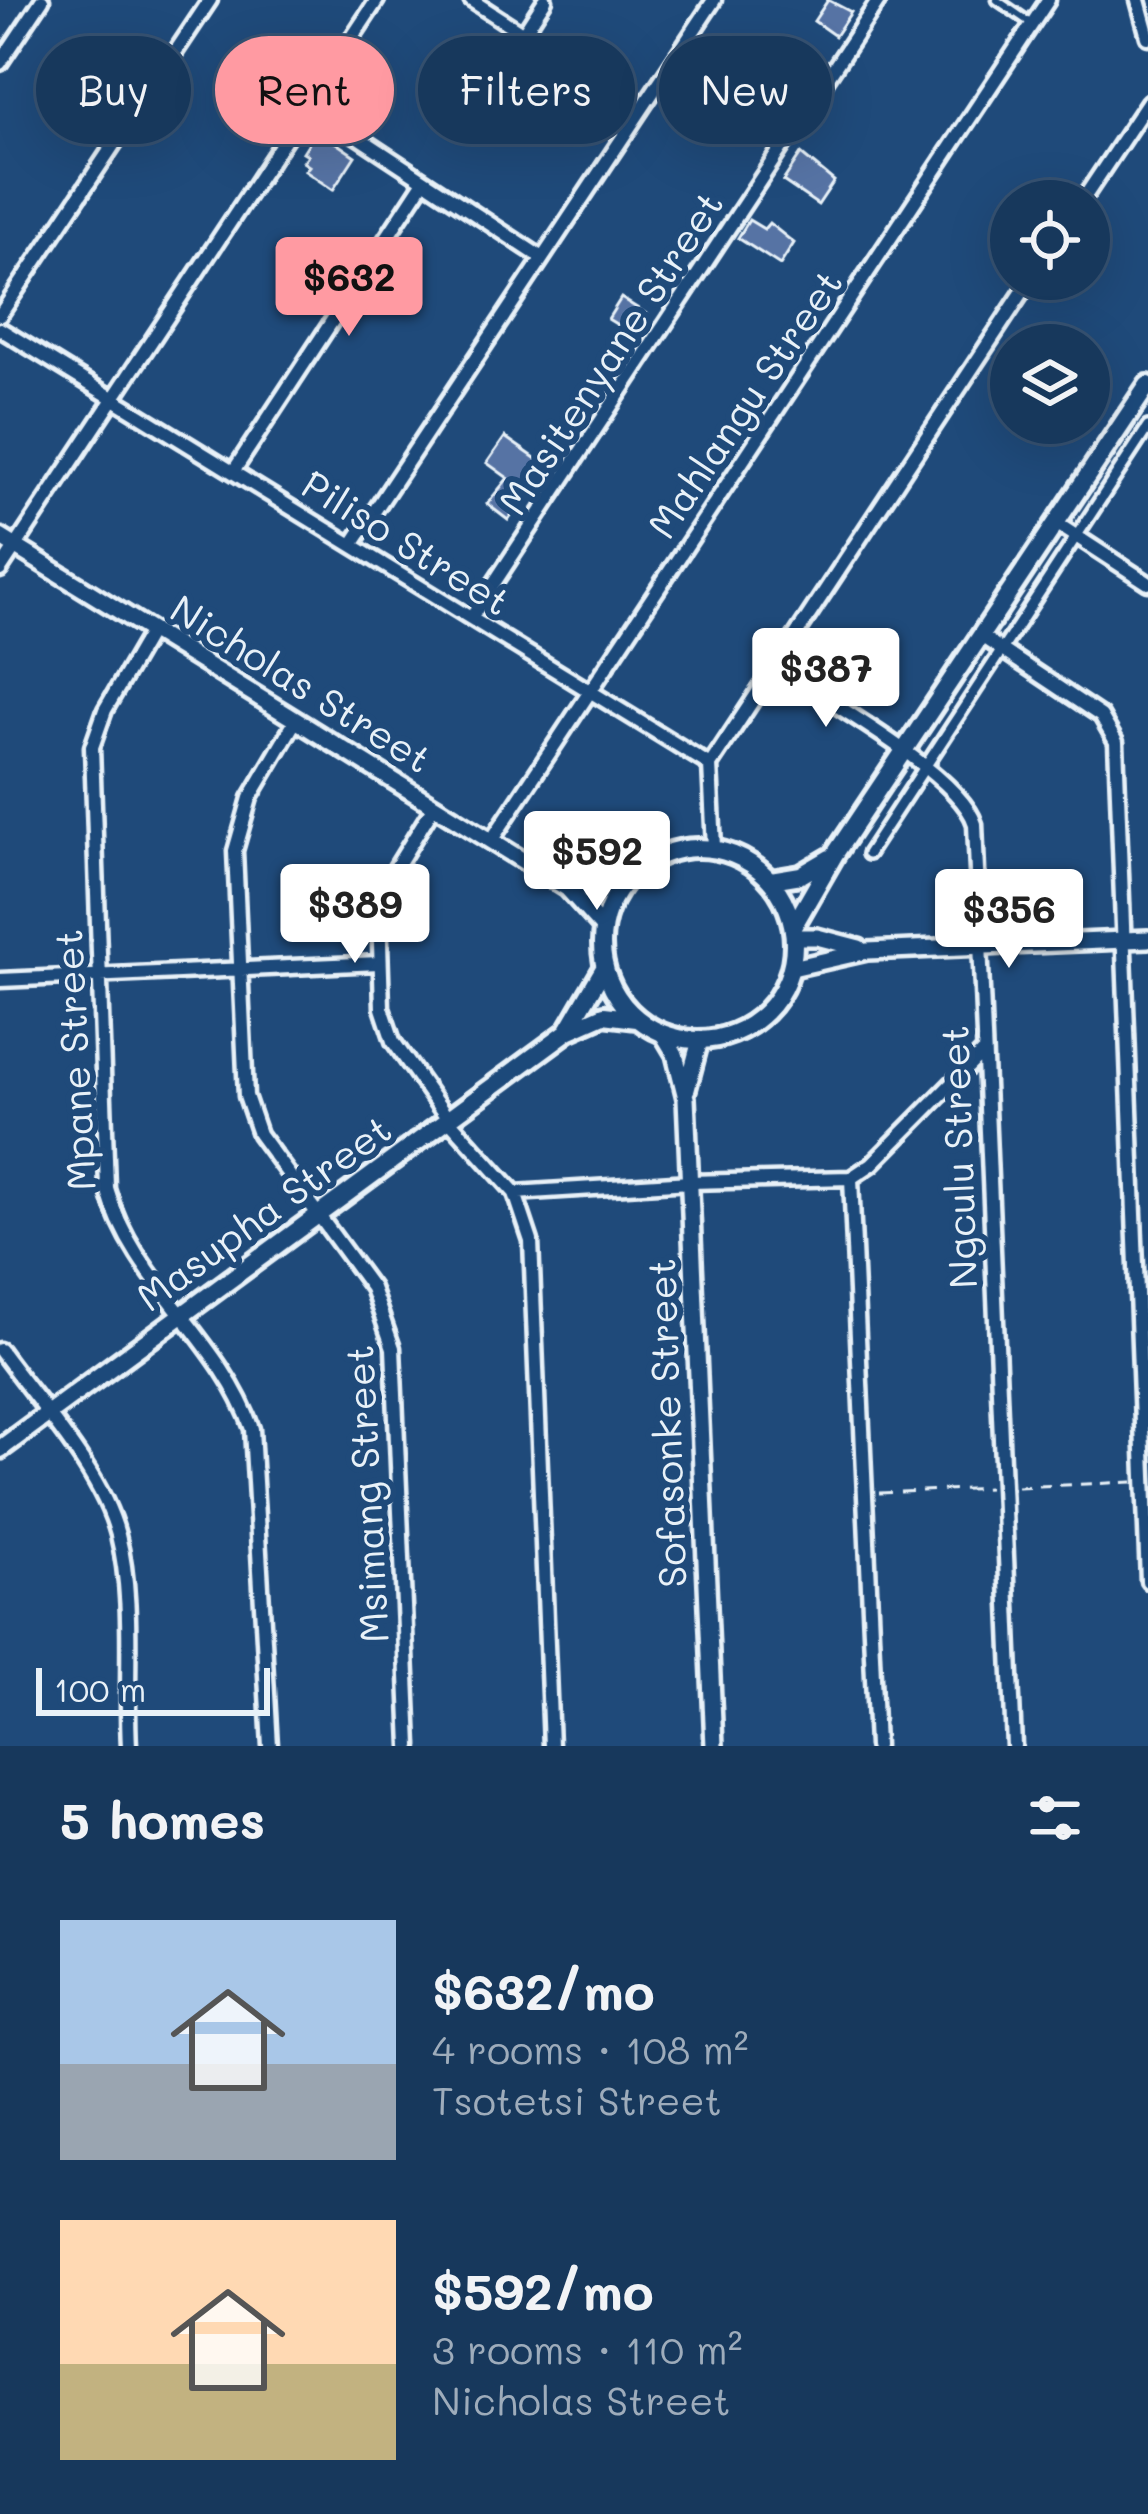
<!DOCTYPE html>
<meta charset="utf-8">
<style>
:root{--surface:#17385c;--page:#244365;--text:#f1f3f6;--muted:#9eacbb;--line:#365272;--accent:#ff9aa2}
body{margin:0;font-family:Mali,sans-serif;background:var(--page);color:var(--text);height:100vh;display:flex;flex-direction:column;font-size:45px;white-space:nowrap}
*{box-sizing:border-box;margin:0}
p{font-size:39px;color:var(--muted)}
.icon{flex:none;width:66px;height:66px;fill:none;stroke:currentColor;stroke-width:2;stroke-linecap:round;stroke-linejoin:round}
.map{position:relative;height:1746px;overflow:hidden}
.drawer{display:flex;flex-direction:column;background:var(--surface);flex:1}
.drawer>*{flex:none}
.hud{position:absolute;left:36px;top:36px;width:1077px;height:108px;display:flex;gap:24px}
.tools{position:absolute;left:990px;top:180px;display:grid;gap:24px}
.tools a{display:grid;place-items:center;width:120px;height:120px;border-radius:50%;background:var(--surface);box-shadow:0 12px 48px #0002,0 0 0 3px var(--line);font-size:60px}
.scale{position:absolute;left:36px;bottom:30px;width:234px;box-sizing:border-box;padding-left:12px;border:6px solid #e8f1f8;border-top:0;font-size:33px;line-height:42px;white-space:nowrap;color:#e8f1f8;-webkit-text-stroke:9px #1f4a7a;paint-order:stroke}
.price{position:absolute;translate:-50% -102px;padding:0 27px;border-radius:12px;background:#fff;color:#222;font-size:39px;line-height:78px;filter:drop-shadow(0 3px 6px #0008)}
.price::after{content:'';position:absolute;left:50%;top:72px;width:36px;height:27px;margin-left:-18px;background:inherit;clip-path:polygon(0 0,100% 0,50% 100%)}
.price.active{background:var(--accent);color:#111}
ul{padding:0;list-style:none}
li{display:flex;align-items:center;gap:36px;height:300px;padding:0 60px}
li span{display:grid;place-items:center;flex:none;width:336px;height:240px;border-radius:0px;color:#555}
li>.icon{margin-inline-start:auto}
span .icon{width:144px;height:144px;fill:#fffc;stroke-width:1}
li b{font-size:51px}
h2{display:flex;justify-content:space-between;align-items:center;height:144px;padding:0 60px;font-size:51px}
.pill{padding:0 42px;border-radius:54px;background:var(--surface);box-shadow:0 12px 48px #0002,0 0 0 3px var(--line);font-size:42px;line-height:108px}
.pill.active{background:var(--accent);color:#111}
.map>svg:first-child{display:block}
.building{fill:#5673a4;stroke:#e8f1f8;stroke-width:3}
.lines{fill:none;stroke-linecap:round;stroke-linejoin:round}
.service-casing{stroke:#e8f1f8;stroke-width:15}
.pedestrian-casing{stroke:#e8f1f8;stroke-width:18}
.minor-casing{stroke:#e8f1f8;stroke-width:21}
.tertiary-casing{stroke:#e8f1f8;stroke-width:24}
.secondary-casing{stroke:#e8f1f8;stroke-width:26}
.path{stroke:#e8f1f8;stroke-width:3;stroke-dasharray:12 9;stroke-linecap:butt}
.service{stroke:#1f4a7a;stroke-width:6}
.pedestrian{stroke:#1f4a7a;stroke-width:9}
.minor{stroke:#1f4a7a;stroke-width:12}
.tertiary{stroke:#1f4a7a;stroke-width:15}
.secondary{stroke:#1f4a7a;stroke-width:16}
.labels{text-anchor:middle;stroke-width:12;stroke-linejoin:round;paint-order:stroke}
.street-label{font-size:39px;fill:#e8f1f8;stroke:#1f4a7a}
</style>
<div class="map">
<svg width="1148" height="1746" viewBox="0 0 1148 1746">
<rect width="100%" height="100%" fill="#1f4a7a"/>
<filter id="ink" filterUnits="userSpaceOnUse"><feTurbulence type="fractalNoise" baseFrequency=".00833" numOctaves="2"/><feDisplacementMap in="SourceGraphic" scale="24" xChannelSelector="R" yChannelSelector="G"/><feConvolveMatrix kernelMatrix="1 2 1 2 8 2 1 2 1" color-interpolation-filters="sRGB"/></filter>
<g filter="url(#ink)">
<!-- building -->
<path class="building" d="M828 0 851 12 835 36 814 21Z
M317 130 355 156 333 190 305 171 309 166 303 162 308 155 303 152Z
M801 154 834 181 818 205 783 181Z
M749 220 764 229 769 223 794 243 780 265 738 238Z
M621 298 648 315 634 335 608 319Z
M505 437 545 465 508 520 487 504 508 478 487 463Z"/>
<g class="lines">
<!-- service casing -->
<g class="service-casing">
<path id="service" d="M997 0 1029 22"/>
</g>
<!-- pedestrian casing -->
<g class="pedestrian-casing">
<path id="pedestrian" d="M868 854 1148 427"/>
</g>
<!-- minor casing -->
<g class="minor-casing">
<path id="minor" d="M471 0 641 110
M1138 0 1148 37
M523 34 545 0
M0 63 42 0
M308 104 542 258
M1082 201 1148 102
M0 315 210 0
M0 329 710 765
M233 472 424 181
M1056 523 1148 583
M352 545 714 0
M0 570 377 0
M471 618 879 0
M151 631 105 710 92 747 107 1188C132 1281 221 1339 252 1429L270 1746
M981 636 1101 716 1116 742 1148 1581
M775 667C822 698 960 774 975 824L1014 1746
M296 720 250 798 235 851 246 1096 259 1134 372 1288 393 1348 410 1746
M710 765 1031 279
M710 765 714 848
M434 806 389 879 379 910 382 1008 393 1041 448 1119 515 1193 531 1241 551 1746
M491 841 1048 0
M0 980 379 963
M851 1178 876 1746
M515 1193 690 1182 851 1178 872 1164 984 1051
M0 1350C38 1403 102 1472 118 1535 135 1602 125 1678 129 1746"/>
</g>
<!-- tertiary casing -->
<g class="tertiary-casing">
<path id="tertiary" d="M0 537 567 888 603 928
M567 888 622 884
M794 937H817L859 948
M792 968 867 951 1148 939
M663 1034 675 1054 686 1098 714 1746
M687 1089 700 1040"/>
</g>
<!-- secondary casing -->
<g class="secondary-casing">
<path id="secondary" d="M602 944a96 96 0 1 1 192 0a96 96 0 1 1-192 0Z
M771 880 801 875 830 858
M793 927 835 854 1148 385
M568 1030 604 968
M0 1449 568 1031 604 1015 637 1019"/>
</g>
<!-- path -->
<path class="path" d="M1017 1487 1133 1482
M879 1493 989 1488"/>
<!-- service -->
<use href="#service" class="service"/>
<!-- pedestrian -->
<use href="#pedestrian" class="pedestrian"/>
<!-- minor -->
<use href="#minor" class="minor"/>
<!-- tertiary -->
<use href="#tertiary" class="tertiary"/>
<!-- secondary -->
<use href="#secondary" class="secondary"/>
</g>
</g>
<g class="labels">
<!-- street labels -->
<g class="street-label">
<text transform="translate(611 353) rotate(-57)" y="14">Masitenyane Street</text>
<text transform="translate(745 404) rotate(-56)" y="14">Mahlangu Street</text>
<text transform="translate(406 543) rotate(32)" y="14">Piliso Street</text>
<text transform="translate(301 684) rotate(32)" y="14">Nicholas Street</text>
<text transform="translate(75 1060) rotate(-93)" y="14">Mpane Street</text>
<text transform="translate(959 1157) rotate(-92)" y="14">Ngculu Street</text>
<text transform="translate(264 1213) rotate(-36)" y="14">Masupha Street</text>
<text transform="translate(667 1423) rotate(-92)" y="14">Sofasonke Street</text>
<text transform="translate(367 1494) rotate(-93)" y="14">Msimang Street</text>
</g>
</g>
</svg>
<div class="tools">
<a><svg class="icon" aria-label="locate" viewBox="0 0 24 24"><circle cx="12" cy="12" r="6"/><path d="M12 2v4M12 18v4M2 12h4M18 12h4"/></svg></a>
<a><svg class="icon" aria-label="layers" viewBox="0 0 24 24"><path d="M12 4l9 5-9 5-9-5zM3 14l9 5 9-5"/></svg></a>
</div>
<div class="scale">100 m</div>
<b class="price active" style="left:349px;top:339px">$632</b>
<b class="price" style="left:826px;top:730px">$387</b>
<b class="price" style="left:597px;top:913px">$592</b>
<b class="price" style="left:355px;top:966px">$389</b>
<b class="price" style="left:1009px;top:971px">$356</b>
<div class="hud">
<a class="pill">Buy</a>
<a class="pill active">Rent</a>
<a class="pill">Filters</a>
<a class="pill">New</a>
</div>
</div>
<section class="drawer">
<h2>5 homes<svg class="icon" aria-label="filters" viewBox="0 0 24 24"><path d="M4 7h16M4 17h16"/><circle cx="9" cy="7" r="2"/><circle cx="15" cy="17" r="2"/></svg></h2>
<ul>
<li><span style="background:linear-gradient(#a9c7e8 60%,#9aa5b1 0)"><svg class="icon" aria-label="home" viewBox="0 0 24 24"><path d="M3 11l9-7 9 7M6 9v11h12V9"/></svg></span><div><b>$632/mo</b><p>4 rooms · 108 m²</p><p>Tsotetsi Street</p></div></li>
<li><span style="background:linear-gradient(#ffd9b3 60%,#c2b280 0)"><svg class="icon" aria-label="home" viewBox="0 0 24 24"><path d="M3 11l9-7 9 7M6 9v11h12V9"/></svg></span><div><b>$592/mo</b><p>3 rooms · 110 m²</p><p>Nicholas Street</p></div></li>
</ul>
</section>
